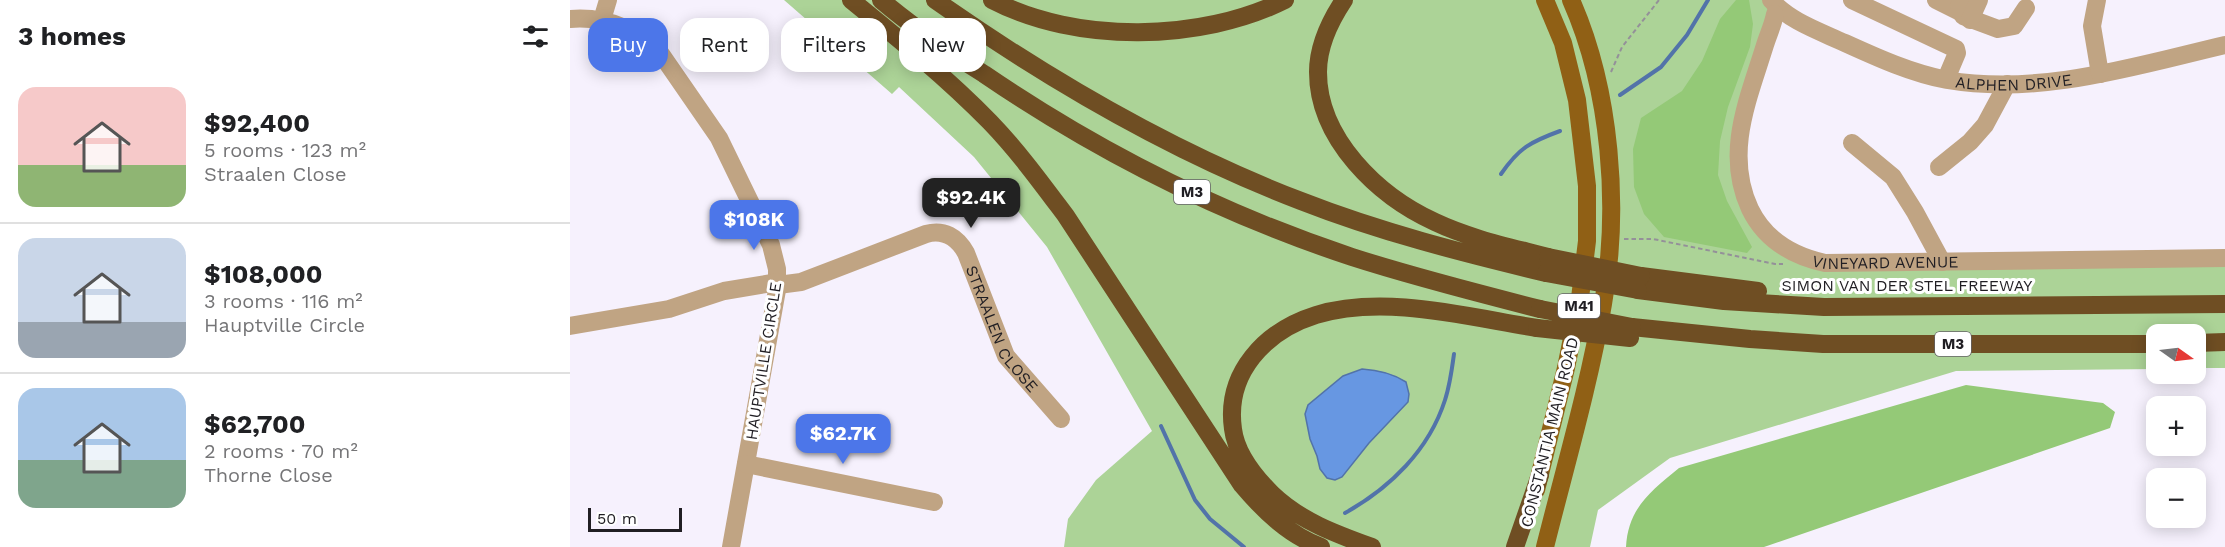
<!DOCTYPE html>
<meta charset="utf-8">
<style>
:root{--surface:#fff;--page:#f6f6f6;--text:#202124;--muted:#757577;--line:#e0e0e0;--accent:#4c76e9}
body{margin:0;font-family:"Work Sans",sans-serif;background:var(--page);color:var(--text);height:100vh;display:flex;flex-direction:column;font-size:22px;white-space:nowrap}
*{box-sizing:border-box;margin:0}
p{font-size:20px;color:var(--muted)}
.icon{flex:none;width:33px;height:33px;fill:none;stroke:currentColor;stroke-width:2;stroke-linecap:round;stroke-linejoin:round}
.map{position:relative;flex:1;overflow:hidden}
.details{display:flex;flex-direction:column;background:var(--surface);width:570px}
.details>*{flex:none}
.hud{position:absolute;left:18px;top:18px;width:570px;height:54px;display:flex;gap:12px}
.needle{width:39px;rotate:104deg}
.tools{position:absolute;left:1576px;top:324px;display:grid;gap:12px}
.tools a{display:grid;place-items:center;width:60px;height:60px;border-radius:12px;background:var(--surface);box-shadow:0 3px 15px #0003;font-size:30px}
.scale{position:absolute;left:18px;bottom:15px;width:94px;box-sizing:border-box;padding-left:6px;border:3px solid #201e23;border-top:0;font-size:16px;line-height:21px;white-space:nowrap;color:#201e23;-webkit-text-stroke:4px #fff;paint-order:stroke}
.price{position:absolute;translate:-50% -51px;padding:0 14px;border-radius:12px;background:var(--accent);color:#fff;font-size:20px;line-height:39px;filter:drop-shadow(0 2px 3px #0008)}
.price::after{content:'';position:absolute;left:50%;top:36px;width:18px;height:14px;margin-left:-9px;background:inherit;clip-path:polygon(0 0,100% 0,50% 100%)}
.price.active{background:#222;color:#fff}
ul{padding:0;list-style:none}
li{display:flex;align-items:center;gap:18px;height:150px;padding:0 18px}
li+li{border-top:2px solid var(--line)}
li span{display:grid;place-items:center;flex:none;width:168px;height:120px;border-radius:18px;color:#555}
li>.icon{margin-inline-start:auto}
span .icon{width:72px;height:72px;fill:#fffc;stroke-width:1}
li b{font-size:26px}
h2{display:flex;justify-content:space-between;align-items:center;height:72px;padding:0 18px;font-size:26px}
.pill{padding:0 21px;border-radius:18px;background:var(--surface);box-shadow:0 3px 15px #0003;font-size:21px;line-height:54px}
.pill.active{background:var(--accent);color:#fff}
main{display:flex;flex:1;min-height:0}
.map>svg:first-child{display:block}
.green{fill:#acd397}
.forest{fill:#94c977}
.water{fill:#6797e2;stroke:#5273a9;stroke-width:1.5}
.lines{fill:none;stroke-linecap:round;stroke-linejoin:round}
.stream{stroke:#5273a9;stroke-width:4}
.path{stroke:#949099;stroke-width:2;stroke-dasharray:4.5 3;stroke-linecap:butt}
.minor{stroke:#c0a483;stroke-width:18}
.major{stroke:#906015;stroke-width:18}
.highway{stroke:#6f4e23;stroke-width:18}
.highway-bridge{stroke:#6f4e23;stroke-width:18}
.labels{text-anchor:middle;stroke-width:6;stroke-linejoin:round;paint-order:stroke}
.shield{fill:#fff;stroke:#636265;stroke-width:1.5}
.shield-label{font-size:15px;font-weight:bold;fill:#201e23}
.street-label{font-size:16px;fill:#201e23;stroke:#fff}
</style>
<main>
<section class="details">
<h2>3 homes<svg class="icon" aria-label="filters" viewBox="0 0 24 24"><path d="M4 7h16M4 17h16"/><circle cx="9" cy="7" r="2"/><circle cx="15" cy="17" r="2"/></svg></h2>
<ul>
<li><span style="background:linear-gradient(#f6c9c9 65%,#8fb573 0)"><svg class="icon" aria-label="home" viewBox="0 0 24 24"><path d="M3 11l9-7 9 7M6 9v11h12V9"/></svg></span><div><b>$92,400</b><p>5 rooms · 123 m²</p><p>Straalen Close</p></div></li>
<li><span style="background:linear-gradient(#c9d6e8 70%,#9aa5b1 0)"><svg class="icon" aria-label="home" viewBox="0 0 24 24"><path d="M3 11l9-7 9 7M6 9v11h12V9"/></svg></span><div><b>$108,000</b><p>3 rooms · 116 m²</p><p>Hauptville Circle</p></div></li>
<li><span style="background:linear-gradient(#a9c7e8 60%,#7fa58c 0)"><svg class="icon" aria-label="home" viewBox="0 0 24 24"><path d="M3 11l9-7 9 7M6 9v11h12V9"/></svg></span><div><b>$62,700</b><p>2 rooms · 70 m²</p><p>Thorne Close</p></div></li>
</ul>
</section>
<div class="map">
<svg width="1655" height="547" viewBox="0 0 1655 547">
<rect width="100%" height="100%" fill="#f6f1fd"/>
<!-- green -->
<path class="green" d="M214 0H1196L1205 14 1169 132 1184 217 1239 260 1655 258V368H1626V334H1587V369L1386 371 1100 458 1028 510 1020 547H494L498 519 526 480 582 431 477 247 404 157 329 87 322 94Z"/>
<!-- forest -->
<path class="forest" d="M1166 0H1179L1183 24 1180 47 1158 107 1150 141 1148 175 1157 201 1182 247 1177 253 1094 237 1074 214 1064 187 1063 149 1071 118 1112 91 1132 61 1150 19Z
M1396 385 1533 403 1545 412 1540 428 1194 547H1056C1058 508 1081 491 1109 468Z"/>
<!-- water -->
<path class="water" d="M792 369C809 370 822 373 836 382L839 394 838 402 799 443 772 477 765 480 757 478 750 469 747 456 740 439 735 414 738 405 773 376Z"/>
<g class="lines">
<!-- stream -->
<path class="stream" d="M1050 95 1091 67 1117 35 1138 0
M931 174C949 148 960 142 990 131
M591 426 625 500 640 519 674 547
M775 513C820 488 859 450 875 400 880 385 882 369 884 354"/>
<!-- path -->
<path class="path" d="M1041 72 1052 47 1089 0
M1054 239H1083L1205 264H1213"/>
<!-- minor -->
<g class="minor">
<path id="s1" d="M1201 0C1219 21 1249 31 1275 43 1308 58 1341 73 1377 80 1471 96 1565 66 1655 45"/>
<path d="M1282 0 1386 49 1387 53 1376 79"/>
<path d="M1366 0 1390 12"/>
<path d="M1391 0 1389 6 1393 16 1428 29 1444 26 1456 8"/>
<path d="M1527 0 1522 26 1530 74"/>
<path id="s2" d="M1205 14C1203 25 1198 35 1195 45 1178 100 1154 153 1180 209 1195 240 1223 256 1255 263L1655 258"/>
<path d="M0 19C36 16 66 29 91 54L149 138 201 245 207 269V290L161 547"/>
<path d="M32 20 38 0"/>
<path d="M1400 20 1409 0"/>
<path d="M1282 143 1323 177 1345 212 1372 262"/>
<path d="M1369 167 1400 142 1415 125 1437 84"/>
<path id="s3" d="M208 285 231 282 356 234C374 229 387 237 396 253L436 356 491 419"/>
<path d="M0 326 99 309 154 291 208 282"/>
<path d="M176 464 364 502"/>
</g>
<!-- major -->
<path class="major" d="M966 490 996 368 1010 298 1017 241V186L1007 100 993 43 975 0
M975 547C995 467 1019 386 1033 304 1050 208 1041 90 1001 0"/>
<!-- highway -->
<path class="highway" d="M281 0C329 39 377 78 420 122 448 151 472 184 496 216L672 485C694 511 719 535 751 547
M311 0C343 27 378 51 414 74 527 151 652 214 782 257 844 277 907 293 970 309
M365 0C479 80 600 151 731 201 810 232 893 253 976 273
M422 0C506 44 631 42 715 0
M774 0C760 21 748 46 748 72 748 139 808 196 865 222 901 239 940 247 978 257
M1071 276 1188 291
M1068 290 1154 301 1254 307 1655 304
M1062 327 1180 339 1253 344H1587
M1626 343 1655 342
M802 547C766 534 730 521 702 494 685 477 666 454 663 429 655 373 695 331 746 315 814 294 898 317 967 328
M945 547 970 475"/>
<!-- highway-bridge -->
<path class="highway-bridge" d="M978 257 1071 276
M976 273 1068 290
M970 309 1062 327
M967 328 1060 338"/>
</g>
<g class="labels">
<!-- shield labels -->
<g class="shield">
<rect x="604" y="180" width="36" height="24" rx="4.5"/>
<rect x="988" y="294" width="42" height="24" rx="4.5"/>
<rect x="1365" y="332" width="36" height="24" rx="4.5"/>
</g>
<g class="shield-label">
<text x="622" y="197">M3</text>
<text x="1009" y="311">M41</text>
<text x="1383" y="349">M3</text>
</g>
<!-- street labels -->
<g class="street-label">
<text dy="6" stroke="none"><textPath href="#s1" startOffset="262">ALPHEN DRIVE</textPath></text>
<text dy="6" stroke="none"><textPath href="#s2" startOffset="358">VINEYARD AVENUE</textPath></text>
<text x="1337" y="291">SIMON VAN DER STEL FREEWAY</text>
<text dy="6" stroke="none"><textPath href="#s3" startOffset="290">STRAALEN CLOSE</textPath></text>
<text transform="translate(193 361) rotate(-81)" y="6">HAUPTVILLE CIRCLE</text>
<text transform="translate(979 432) rotate(-76)" y="6">CONSTANTIA MAIN ROAD</text>
</g>
</g>
</svg>
<div class="tools">
<a><svg class="needle" viewBox="-14 -14 28 28"><path d="M0-13l5 13h-10z" fill="#e53935"/><path d="M0 13l5-13h-10z" fill="#757577"/></svg></a>
<a>+</a>
<a>−</a>
</div>
<div class="scale">50 m</div>
<b class="price active" style="left:401px;top:229px">$92.4K</b>
<b class="price" style="left:184px;top:251px">$108K</b>
<b class="price" style="left:273px;top:465px">$62.7K</b>
<div class="hud">
<a class="pill active">Buy</a>
<a class="pill">Rent</a>
<a class="pill">Filters</a>
<a class="pill">New</a>
</div>
</div>
</main>
